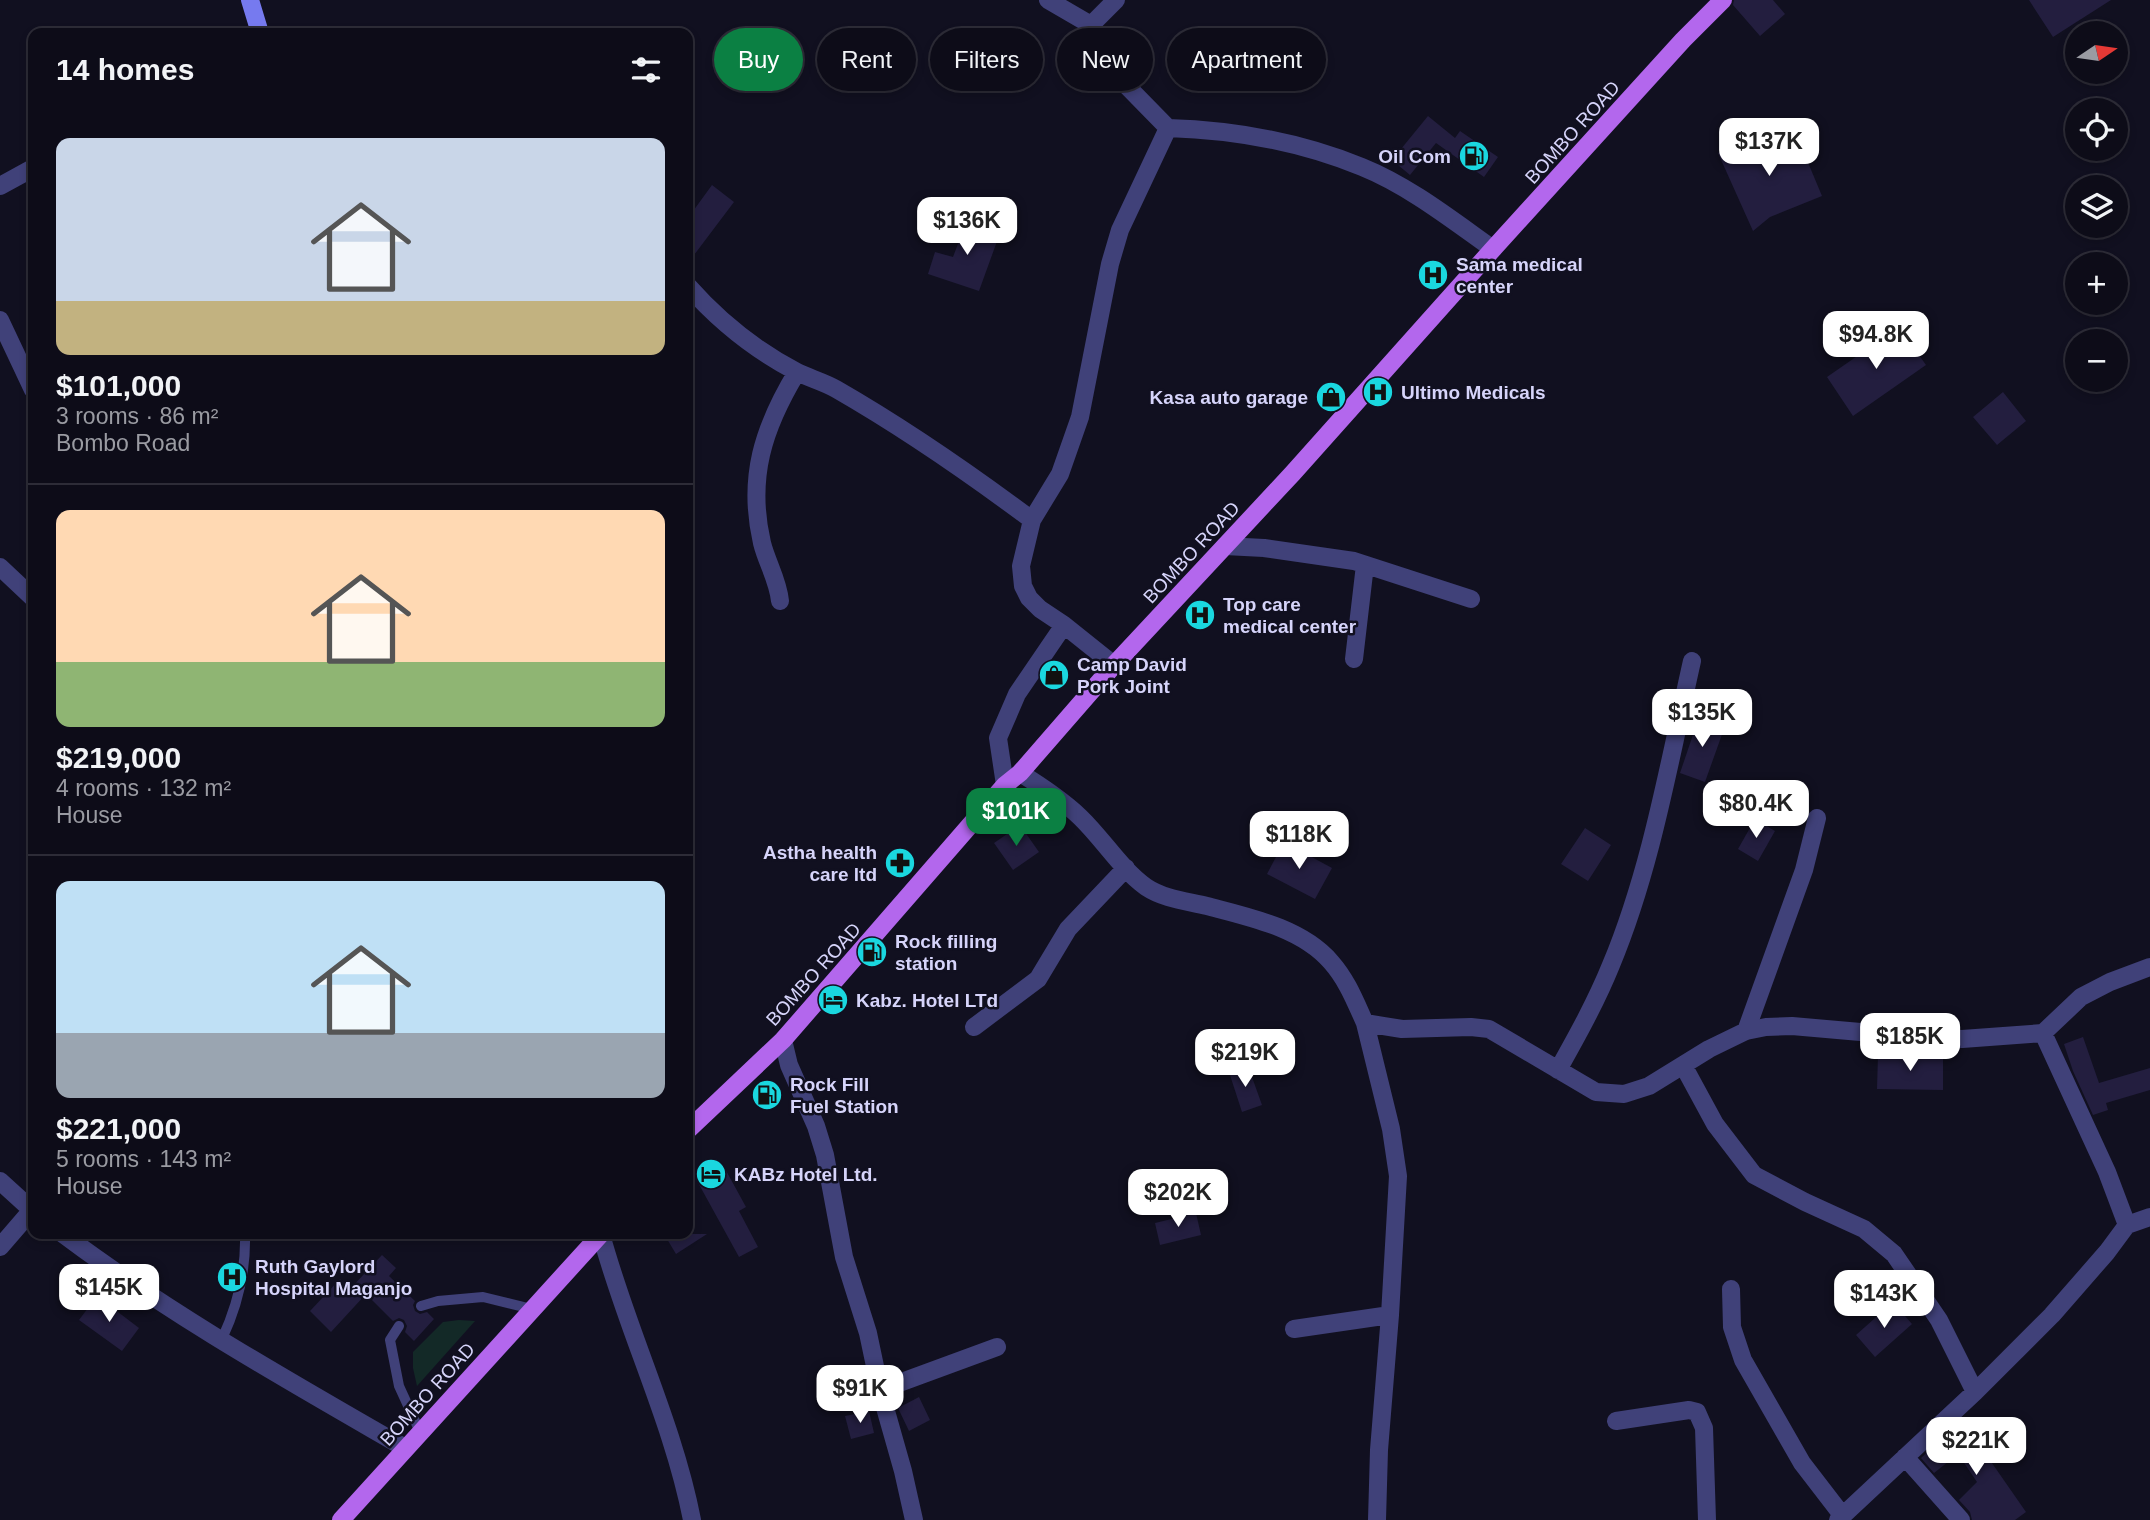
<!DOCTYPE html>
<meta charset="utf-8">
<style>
:root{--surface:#0d0c18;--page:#1b1a25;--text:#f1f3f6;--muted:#9a9ba2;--line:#2d2c37;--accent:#0b8043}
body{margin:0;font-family:Arial,sans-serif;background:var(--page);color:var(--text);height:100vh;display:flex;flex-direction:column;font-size:26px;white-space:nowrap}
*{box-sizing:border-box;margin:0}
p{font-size:23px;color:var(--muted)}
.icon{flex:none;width:38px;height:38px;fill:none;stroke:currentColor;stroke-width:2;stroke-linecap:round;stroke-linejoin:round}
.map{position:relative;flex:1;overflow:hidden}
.panel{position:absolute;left:28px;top:28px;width:665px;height:1211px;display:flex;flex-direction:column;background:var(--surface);border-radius:14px;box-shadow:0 4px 10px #0003,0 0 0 2px var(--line)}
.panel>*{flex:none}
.hud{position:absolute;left:714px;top:28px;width:665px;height:63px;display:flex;gap:14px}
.needle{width:46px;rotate:77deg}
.buttons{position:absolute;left:2065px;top:21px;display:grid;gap:14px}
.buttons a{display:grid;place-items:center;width:63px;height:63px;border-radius:50%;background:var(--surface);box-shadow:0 4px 10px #0003,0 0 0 2px var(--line);font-size:35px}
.price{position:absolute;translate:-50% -60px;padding:0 16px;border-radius:14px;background:#fff;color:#222;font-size:23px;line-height:46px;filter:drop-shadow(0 2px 4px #0008)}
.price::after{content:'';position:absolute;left:50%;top:42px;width:21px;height:16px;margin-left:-10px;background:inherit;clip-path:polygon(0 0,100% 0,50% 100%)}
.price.current{background:var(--accent);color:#fff}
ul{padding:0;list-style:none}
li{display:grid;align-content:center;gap:14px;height:371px;padding:0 28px}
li+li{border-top:2px solid var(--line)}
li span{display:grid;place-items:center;height:217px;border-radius:14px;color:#555}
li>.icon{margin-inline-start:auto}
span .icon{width:126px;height:126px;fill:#fffc;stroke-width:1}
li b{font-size:30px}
h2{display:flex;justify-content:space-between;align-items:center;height:84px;padding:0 28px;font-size:30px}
.chip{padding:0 24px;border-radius:32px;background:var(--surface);box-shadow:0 4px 10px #0003,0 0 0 2px var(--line);font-size:24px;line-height:63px}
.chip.current{background:var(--accent);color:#fff}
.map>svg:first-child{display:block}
.green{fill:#132927}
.building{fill:#231e3f}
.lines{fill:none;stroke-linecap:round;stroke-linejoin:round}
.lane{stroke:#404179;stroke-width:10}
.street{stroke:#404179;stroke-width:18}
.secondary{stroke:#767aef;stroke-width:18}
.primary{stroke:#b367ed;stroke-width:18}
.labels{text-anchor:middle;stroke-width:5;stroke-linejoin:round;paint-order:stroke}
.street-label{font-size:19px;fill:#d6d4fa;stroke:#111020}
.poi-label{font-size:19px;font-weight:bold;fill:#d6d4fa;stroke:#111020;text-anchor:start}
</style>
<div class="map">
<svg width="2150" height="1520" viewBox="0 0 2150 1520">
<rect width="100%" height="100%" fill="#111020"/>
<!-- green -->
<path class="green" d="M459 1320 475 1321 417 1386 413 1368V1352L443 1322Z"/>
<!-- building -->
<path class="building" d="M1734 0H1773L1785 14 1760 36 1733 5Z
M2029 0H2111L2053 37Z
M1428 116 1455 138 1460 131 1498 157 1484 177 1436 143 1410 175 1392 160Z
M1768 132 1778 152 1799 141 1822 196 1770 217 1753 231 1718 153Z
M712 185 734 202 688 263V218Z
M967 220 1000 233 979 291 928 274 935 252 953 257Z
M1899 327 1926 365 1853 416 1827 377Z
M2003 392 2026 421 1997 445 1973 417Z
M1699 717 1725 726 1705 782 1680 773Z
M1755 819 1775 831 1758 861 1738 849Z
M1020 825 1039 852 1013 870 994 843Z
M1585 828 1611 845 1588 881 1561 864Z
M1284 842 1332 868 1315 899 1267 874Z
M2083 1037 2099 1083 2150 1068V1090L2106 1103 2108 1110 2093 1115 2073 1071 2064 1044Z
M1878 1055 1943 1056V1090L1877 1089Z
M1248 1066 1262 1105 1242 1112 1229 1072Z
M723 1165 746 1207 739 1211 758 1247 739 1257 696 1179Z
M1196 1213 1201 1235 1160 1245 1155 1223Z
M664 1234H707L676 1254Z
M382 1255 396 1268 389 1276 415 1301 413 1305 415 1311 420 1314 427 1312 434 1319 414 1341 405 1332 407 1326 404 1320 399 1318 393 1321 366 1294 331 1332 310 1311 340 1279 350 1289Z
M97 1296 139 1328 122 1351 79 1320Z
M1893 1302 1912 1324 1875 1357 1856 1335Z
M919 1397 930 1420 909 1431 898 1408Z
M869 1411 874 1433 851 1439 845 1416Z
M1962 1420 2026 1512 2015 1520H1972L1970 1512 1959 1500 1977 1482 1958 1454 1934 1473 1921 1458Z"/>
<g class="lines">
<!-- lane -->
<path class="lane" d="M421 1306 438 1301 483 1297 532 1309
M399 1326 390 1340 399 1386 420 1432
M222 1339C237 1307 246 1270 245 1234"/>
<!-- street -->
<path class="street" d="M1048 0 1091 25 1122 81 1168 128C1233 130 1301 142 1362 167 1409 186 1452 220 1493 249
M1091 25 1116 0
M0 186 33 168
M688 286C718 320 755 350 797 372 809 378 824 382 836 389 904 428 969 473 1032 520
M0 320 33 390
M1225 546 1264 548 1354 561 1471 599
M0 567 33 598
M780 601C778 580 767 563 762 543 747 478 763 428 797 372
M1354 659 1365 565
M1114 665 1064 625 1040 609 1029 598 1023 586 1021 566 1032 520 1060 474 1080 417 1110 264 1120 230 1168 128
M1020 773C1041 786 1062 800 1080 817 1103 839 1120 868 1146 887 1164 899 1186 901 1207 906 1249 917 1302 928 1331 962 1347 980 1355 1001 1365 1023L1402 1029 1471 1027 1489 1029 1596 1092 1624 1094 1649 1086 1709 1049 1746 1031 1766 1027 1792 1026 1906 1036 1962 1039 2043 1033
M1005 785 998 738 1017 694 1064 625
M1365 1023 1391 1129 1398 1176 1390 1315 1379 1450 1377 1520
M974 1027 1038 979 1068 929 1126 868
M1746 1031 1804 870 1817 818
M783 1040 789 1065 816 1126 825 1155 844 1257 868 1333 880 1390 903 1471 914 1520
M1683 1065 1715 1124 1754 1175 1805 1202 1864 1229 1894 1254 1939 1320 1975 1392
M1558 1070C1577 1036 1596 1002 1611 965 1651 869 1669 763 1692 661
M0 1181 33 1211
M2127 1225 2107 1172 2043 1033 2081 997 2110 982 2150 967
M63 1234C171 1315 289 1381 405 1448
M601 1234C627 1331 673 1422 692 1520
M0 1247 32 1210
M1731 1289 1732 1327 1743 1360 1802 1463 1842 1515
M1294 1329 1390 1315
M880 1390 997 1347
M1616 1421 1689 1410 1697 1412 1704 1428 1707 1520
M1905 1457 1961 1520
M1838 1520 1975 1392 2052 1315 2107 1252 2127 1225 2150 1217"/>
<!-- secondary -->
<path class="secondary" d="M250 0 260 33"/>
<!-- primary -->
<path class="primary" d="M688 1130 783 1040 1005 785 1020 773 1114 665 1293 473 1493 249 1683 40 1723 0
M341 1520 601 1234"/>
</g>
<!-- icons -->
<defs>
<g id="fuel-disc" transform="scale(1.575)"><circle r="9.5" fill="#1ad7df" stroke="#111020"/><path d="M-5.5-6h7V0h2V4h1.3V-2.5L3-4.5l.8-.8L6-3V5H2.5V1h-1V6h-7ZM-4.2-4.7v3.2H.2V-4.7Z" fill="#111"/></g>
<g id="hospital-disc" transform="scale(1.575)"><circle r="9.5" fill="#1ad7df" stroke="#111020"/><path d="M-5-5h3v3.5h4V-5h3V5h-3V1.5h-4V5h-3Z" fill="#111"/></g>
<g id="shop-disc" transform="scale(1.575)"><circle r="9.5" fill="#1ad7df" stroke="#111020"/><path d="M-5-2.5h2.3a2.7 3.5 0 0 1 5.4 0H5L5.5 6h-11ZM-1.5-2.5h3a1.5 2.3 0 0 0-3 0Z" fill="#111"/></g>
<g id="pharmacy-disc" transform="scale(1.575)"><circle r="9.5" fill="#1ad7df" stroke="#111020"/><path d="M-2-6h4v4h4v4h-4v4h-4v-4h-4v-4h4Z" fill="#111"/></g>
<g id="hotel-disc" transform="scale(1.575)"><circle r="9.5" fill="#1ad7df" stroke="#111020"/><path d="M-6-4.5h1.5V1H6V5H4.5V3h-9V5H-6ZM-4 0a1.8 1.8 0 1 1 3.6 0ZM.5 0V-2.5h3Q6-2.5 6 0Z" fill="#111"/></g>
</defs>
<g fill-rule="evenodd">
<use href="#fuel-disc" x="1474" y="156"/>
<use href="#hospital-disc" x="1433" y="275"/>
<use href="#hospital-disc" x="1378" y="392"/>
<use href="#shop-disc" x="1331" y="397"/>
<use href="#hospital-disc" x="1200" y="615"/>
<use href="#shop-disc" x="1054" y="675"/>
<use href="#pharmacy-disc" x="900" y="863"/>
<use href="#fuel-disc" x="872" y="952"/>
<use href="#hotel-disc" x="833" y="1000"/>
<use href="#fuel-disc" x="767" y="1095"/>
<use href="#hotel-disc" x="711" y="1174"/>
<use href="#hospital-disc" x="232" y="1277"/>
</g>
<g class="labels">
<!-- street labels -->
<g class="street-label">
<text transform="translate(1572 132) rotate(-48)" y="7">BOMBO ROAD</text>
<text transform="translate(1191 552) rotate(-47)" y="7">BOMBO ROAD</text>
<text transform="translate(813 974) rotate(-48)" y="7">BOMBO ROAD</text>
<text transform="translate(427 1394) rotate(-48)" y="7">BOMBO ROAD</text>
</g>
<!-- poi labels -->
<g class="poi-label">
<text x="1451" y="163" text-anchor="end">Oil Com</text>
<text x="1456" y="271">Sama medical<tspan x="1456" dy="22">center</tspan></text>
<text x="1401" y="399">Ultimo Medicals</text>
<text x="1308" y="404" text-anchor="end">Kasa auto garage</text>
<text x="1223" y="611">Top care<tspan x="1223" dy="22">medical center</tspan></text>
<text x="1077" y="671">Camp David<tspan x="1077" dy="22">Pork Joint</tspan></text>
<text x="877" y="859" text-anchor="end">Astha health<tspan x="877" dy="22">care ltd</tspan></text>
<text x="895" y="948">Rock filling<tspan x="895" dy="22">station</tspan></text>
<text x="856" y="1007">Kabz. Hotel LTd</text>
<text x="790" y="1091">Rock Fill<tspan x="790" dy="22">Fuel Station</tspan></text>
<text x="734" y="1181">KABz Hotel Ltd.</text>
<text x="255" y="1273">Ruth Gaylord<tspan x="255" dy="22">Hospital Maganjo</tspan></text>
</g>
</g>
</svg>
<div class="buttons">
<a><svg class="needle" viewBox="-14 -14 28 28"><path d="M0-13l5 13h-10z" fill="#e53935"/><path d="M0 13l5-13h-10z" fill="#9a9ba2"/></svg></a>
<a><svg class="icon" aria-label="locate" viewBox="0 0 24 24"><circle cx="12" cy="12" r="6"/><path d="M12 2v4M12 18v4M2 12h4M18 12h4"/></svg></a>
<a><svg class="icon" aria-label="layers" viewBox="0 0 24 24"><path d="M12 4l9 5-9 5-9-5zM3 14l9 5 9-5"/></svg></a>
<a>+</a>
<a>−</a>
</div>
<b class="price" style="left:1769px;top:178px">$137K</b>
<b class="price" style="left:967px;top:257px">$136K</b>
<b class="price" style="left:1876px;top:371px">$94.8K</b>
<b class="price" style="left:1702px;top:749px">$135K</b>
<b class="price" style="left:1756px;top:840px">$80.4K</b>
<b class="price current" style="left:1016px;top:848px">$101K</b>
<b class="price" style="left:1299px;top:871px">$118K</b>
<b class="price" style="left:1910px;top:1073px">$185K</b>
<b class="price" style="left:1245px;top:1089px">$219K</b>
<b class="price" style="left:1178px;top:1229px">$202K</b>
<b class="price" style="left:109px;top:1324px">$145K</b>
<b class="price" style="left:1884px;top:1330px">$143K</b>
<b class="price" style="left:860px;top:1425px">$91K</b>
<b class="price" style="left:1976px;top:1477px">$221K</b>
<div class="hud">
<a class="chip current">Buy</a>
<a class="chip">Rent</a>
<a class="chip">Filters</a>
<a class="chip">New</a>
<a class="chip">Apartment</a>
</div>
<section class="panel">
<h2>14 homes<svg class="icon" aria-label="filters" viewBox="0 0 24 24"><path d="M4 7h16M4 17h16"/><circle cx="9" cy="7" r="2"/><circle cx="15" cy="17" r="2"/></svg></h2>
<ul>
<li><span style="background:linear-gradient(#c9d6e8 75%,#c2b280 0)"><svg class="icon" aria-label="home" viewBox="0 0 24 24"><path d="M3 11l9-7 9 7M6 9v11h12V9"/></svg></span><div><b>$101,000</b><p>3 rooms · 86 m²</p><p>Bombo Road</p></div></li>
<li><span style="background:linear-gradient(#ffd9b3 70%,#8fb573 0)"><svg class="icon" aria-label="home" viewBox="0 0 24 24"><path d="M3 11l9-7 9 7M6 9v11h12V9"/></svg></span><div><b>$219,000</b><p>4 rooms · 132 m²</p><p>House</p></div></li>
<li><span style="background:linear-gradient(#bfe0f5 70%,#9aa5b1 0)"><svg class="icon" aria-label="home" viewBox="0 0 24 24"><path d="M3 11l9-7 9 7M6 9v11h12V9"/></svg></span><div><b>$221,000</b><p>5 rooms · 143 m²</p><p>House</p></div></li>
</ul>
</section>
</div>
